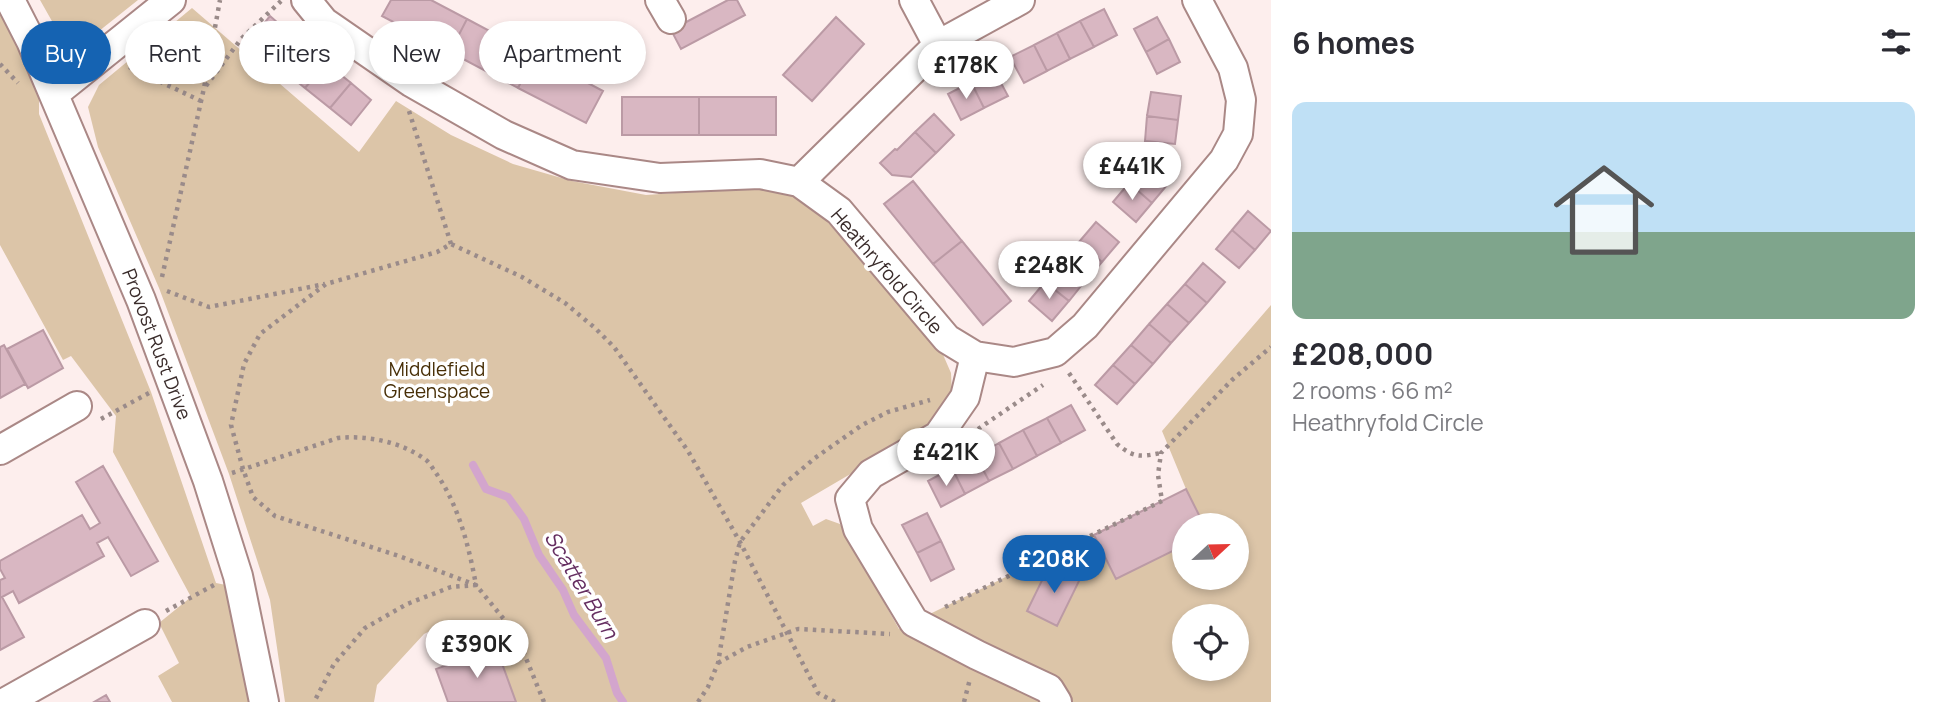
<!DOCTYPE html>
<meta charset="utf-8">
<style>
:root{--surface:#fff;--page:#f7f7f7;--text:#2b2b33;--muted:#7c7c81;--accent:#1563b2}
body{margin:0;font-family:Manrope,sans-serif;background:var(--page);color:var(--text);height:100vh;display:flex;flex-direction:column;font-size:26px;white-space:nowrap}
*{box-sizing:border-box;margin:0}
p{font-size:23px;color:var(--muted)}
.icon{flex:none;width:38px;height:38px;fill:none;stroke:currentColor;stroke-width:2;stroke-linecap:round;stroke-linejoin:round}
.map{position:relative;flex:1;overflow:hidden}
.details{display:flex;flex-direction:column;background:var(--surface);width:665px}
.details>*{flex:none}
.hud{position:absolute;left:21px;top:21px;width:665px;height:63px;display:flex;gap:14px}
.needle{width:46px;rotate:68deg}
.buttons{position:absolute;left:1172px;top:513px;display:grid;gap:14px}
.buttons a{display:grid;place-items:center;width:77px;height:77px;border-radius:50%;background:var(--surface);box-shadow:0 4px 10px #0003;font-size:35px}
.price{position:absolute;translate:-50% -60px;padding:0 16px;border-radius:24px;background:#fff;color:#222;font-size:23px;line-height:46px;filter:drop-shadow(0 2px 4px #0008)}
.price::after{content:'';position:absolute;left:50%;top:42px;width:21px;height:16px;margin-left:-10px;background:inherit;clip-path:polygon(0 0,100% 0,50% 100%)}
.price.on{background:var(--accent);color:#fff}
ul{padding:0;list-style:none}
li{display:grid;align-content:center;gap:14px;height:371px;padding:0 21px}
li span{display:grid;place-items:center;height:217px;border-radius:14px;color:#555}
li>.icon{margin-inline-start:auto}
span .icon{width:126px;height:126px;fill:#fffc;stroke-width:1}
li b{font-size:30px}
h2{display:flex;justify-content:space-between;align-items:center;height:84px;padding:0 21px;font-size:30px}
.pill{padding:0 24px;border-radius:32px;background:var(--surface);box-shadow:0 4px 10px #0003;font-size:24px;line-height:63px}
.pill.on{background:var(--accent);color:#fff}
main{display:flex;flex:1;min-height:0}
.map>svg:first-child{display:block}
.green{fill:#dcc5a8;fill-rule:evenodd}
.lines{fill:none;stroke-linecap:round;stroke-linejoin:round}
.stream{stroke:#d3a5cd;stroke-width:8}
.building{fill:#d9b7c2;stroke:#bb9aa5;stroke-width:2}
.minor-casing{stroke:#aa8886;stroke-width:32}
.path{stroke:#9a8b8a;stroke-width:4.5;stroke-dasharray:3.5 5;stroke-linecap:butt}
.minor{stroke:#fff;stroke-width:28}
.labels{text-anchor:middle;stroke-width:7;stroke-linejoin:round;paint-order:stroke}
.street-label{font-size:19px;fill:#3a2c2b;stroke:#fff}
.park-label{font-size:19px;fill:#472e06;stroke:#fff}
.water-label{font-size:21px;font-style:italic;fill:#652e61;stroke:#fff}
</style>
<main>
<div class="map">
<svg width="1271" height="702" viewBox="0 0 1271 702">
<rect width="100%" height="100%" fill="#fdeeed"/>
<!-- green -->
<path class="green" d="M40 0H138L89 39 71 43 57 30Z
M192 8 359 152 396 101 451 135 513 164 572 181 646 195 761 187 792 196 824 218 941 350 951 373 952 395 934 425 801 503 813 526 826 519 840 524 899 629 1186 489 1162 431 1271 305V702H516L496 647 446 665 432 630 424 634 377 685 374 702H285L270 600 229 474 159 288 98 147 88 107 99 85ZM1185 525H1237V578H1185ZM1185 616H1237V668H1185Z
M0 12 19 47 39 97V114L151 392 216 583 226 585 250 702H172L158 676 179 663 159 623 191 597 113 452 116 416 71 356 63 360 0 245Z"/>
<g class="lines">
<!-- stream -->
<path class="stream" d="M473 465 486 489 508 497 524 519 539 555 563 590 574 615 606 658 617 693 623 702"/>
</g>
<!-- building -->
<path class="building" d="M391 0H431L467 19 450 52 382 16Z
M728 0H737L745 15 681 49 671 30Z
M1104 9 1117 35 1094 47 1080 21Z
M270 16 303 45 283 70 249 42Z
M836 17 864 44 812 101 783 75Z
M1157 17 1169 39 1146 52 1134 29Z
M467 19 535 55 518 88 450 52Z
M1080 21 1094 47 1070 59 1057 33Z
M1057 33 1070 59 1047 71 1034 45Z
M1169 39 1180 62 1157 74 1146 52Z
M303 45 326 63 305 88 283 70Z
M1034 45 1047 71 1024 83 1010 57Z
M535 55 603 91 586 123 518 88Z
M326 63 351 83 330 108 305 88Z
M994 70 1008 96 984 108 971 82Z
M971 82 984 108 961 120 948 94Z
M351 83 371 100 351 125 330 108Z
M1151 92 1181 96 1178 120 1147 116Z
M622 97H699V135H622Z
M699 97H776V135H699Z
M934 114 954 135 936 153 915 132Z
M1147 116 1178 120 1175 144 1145 141Z
M915 132 936 153 911 177 892 175 880 163 895 149 897 150Z
M1145 165 1168 184 1152 203 1129 183Z
M913 181 962 241 933 264 884 204Z
M1129 183 1152 203 1136 222 1113 202Z
M1248 211 1271 231 1255 250 1232 230Z
M1096 222 1119 242 1102 262 1079 242Z
M1232 230 1255 250 1239 268 1216 249Z
M962 241 1011 301 983 325 933 264Z
M1079 242 1102 262 1085 281 1062 262Z
M1062 262 1085 281 1069 301 1045 282Z
M1203 263 1225 282 1207 303 1185 284Z
M1045 282 1069 301 1052 321 1029 301Z
M1185 284 1207 303 1189 323 1167 304Z
M1167 304 1189 323 1171 343 1149 324Z
M1149 324 1171 343 1153 364 1131 345Z
M43 330 63 368 28 388 7 349Z
M4 345 25 384 0 398V347Z
M1131 345 1153 364 1135 384 1113 365Z
M1113 365 1135 384 1117 404 1095 385Z
M1071 405 1085 430 1061 443 1047 418Z
M1047 418 1061 443 1037 456 1023 430Z
M1023 430 1037 456 1013 469 999 443Z
M999 443 1013 469 989 481 976 456Z
M976 456 989 481 965 494 952 468Z
M103 466 158 561 131 576 108 537 97 543 104 556 19 603 13 591 2 597 24 637 0 650V580L5 578 0 569V561L82 515 90 529 100 523 76 482Z
M952 468 965 494 941 507 928 481Z
M1186 489 1204 525H1185V545L1116 579 1094 535Z
M927 513 941 541 917 553 902 525Z
M941 541 954 569 931 581 917 553Z
M1050 564 1080 579 1057 626 1027 611Z
M496 647 516 702H448L436 669Z
M106 695 110 702H94Z"/>
<g class="lines">
<!-- minor casing -->
<g class="minor-casing">
<path id="minor" d="M10 0 31 41 141 300 208 481 238 576 264 702
M306 0 324 22 411 82 504 135 572 165 660 178 760 174 799 182 839 211 947 339 975 356 1014 362 1055 352 1085 326 1224 160 1238 134 1241 100 1233 68 1197 0
M660 0 671 19
M914 0 938 45
M54 94 171 0
M799 182 938 45 1020 0
M975 356 965 397 938 436 871 474 850 499 858 529 914 622 977 655 1049 689 1057 702
M0 450 77 406
M6 702 145 624"/>
</g>
<!-- path -->
<path class="path" d="M0 64 18 83
M129 67 201 101
M206 86 241 39 281 1
M409 111 451 244
M162 277 204 88 220 0
M167 291 209 307 325 284
M1069 373 1117 444C1134 458 1140 457 1161 453
M101 419 149 393
M978 429 1043 385
M232 473 338 438C367 435 402 442 426 460 430 463 433 469 436 473 459 506 469 547 476 585L451 587 407 604 365 628 334 664 314 702
M945 607 1162 501 1158 475 1161 453 1232 380 1271 347
M166 611 214 585
M718 663 747 647 798 629 890 634
M544 702 516 634 476 585 399 556 275 516 253 497 243 469 231 425 244 364 260 334 326 284 437 252 451 244 522 277 565 303 595 328 614 347 688 451 740 542 818 693 835 702
M698 702 708 687 718 663 735 561 740 542 783 485 815 458 862 425 888 412 930 400
M964 702 970 679"/>
<!-- minor -->
<use href="#minor" class="minor"/>
</g>
<g class="labels">
<!-- street labels -->
<g class="street-label">
<text transform="translate(887 271) rotate(49)" y="7">Heathryfold Circle</text>
<text transform="translate(157 344) rotate(69)" y="7">Provost Rust Drive</text>
</g>
<!-- park labels -->
<g class="park-label">
<text x="437" y="376">Middlefield<tspan x="437" dy="22">Greenspace</tspan></text>
</g>
<!-- water labels -->
<g class="water-label">
<text transform="translate(581 585) rotate(59)" y="7">Scatter Burn</text>
</g>
</g>
</svg>
<div class="buttons">
<a><svg class="needle" viewBox="-14 -14 28 28"><path d="M0-13l5 13h-10z" fill="#e53935"/><path d="M0 13l5-13h-10z" fill="#7c7c81"/></svg></a>
<a><svg class="icon" aria-label="locate" viewBox="0 0 24 24"><circle cx="12" cy="12" r="6"/><path d="M12 2v4M12 18v4M2 12h4M18 12h4"/></svg></a>
</div>
<b class="price" style="left:966px;top:101px">£178K</b>
<b class="price" style="left:1132px;top:202px">£441K</b>
<b class="price" style="left:1049px;top:301px">£248K</b>
<b class="price" style="left:946px;top:488px">£421K</b>
<b class="price on" style="left:1054px;top:595px">£208K</b>
<b class="price" style="left:477px;top:680px">£390K</b>
<div class="hud">
<a class="pill on">Buy</a>
<a class="pill">Rent</a>
<a class="pill">Filters</a>
<a class="pill">New</a>
<a class="pill">Apartment</a>
</div>
</div>
<section class="details">
<h2>6 homes<svg class="icon" aria-label="filters" viewBox="0 0 24 24"><path d="M4 7h16M4 17h16"/><circle cx="9" cy="7" r="2"/><circle cx="15" cy="17" r="2"/></svg></h2>
<ul>
<li><span style="background:linear-gradient(#bfe0f5 60%,#7fa58c 0)"><svg class="icon" aria-label="home" viewBox="0 0 24 24"><path d="M3 11l9-7 9 7M6 9v11h12V9"/></svg></span><div><b>£208,000</b><p>2 rooms · 66 m²</p><p>Heathryfold Circle</p></div></li>
</ul>
</section>
</main>
